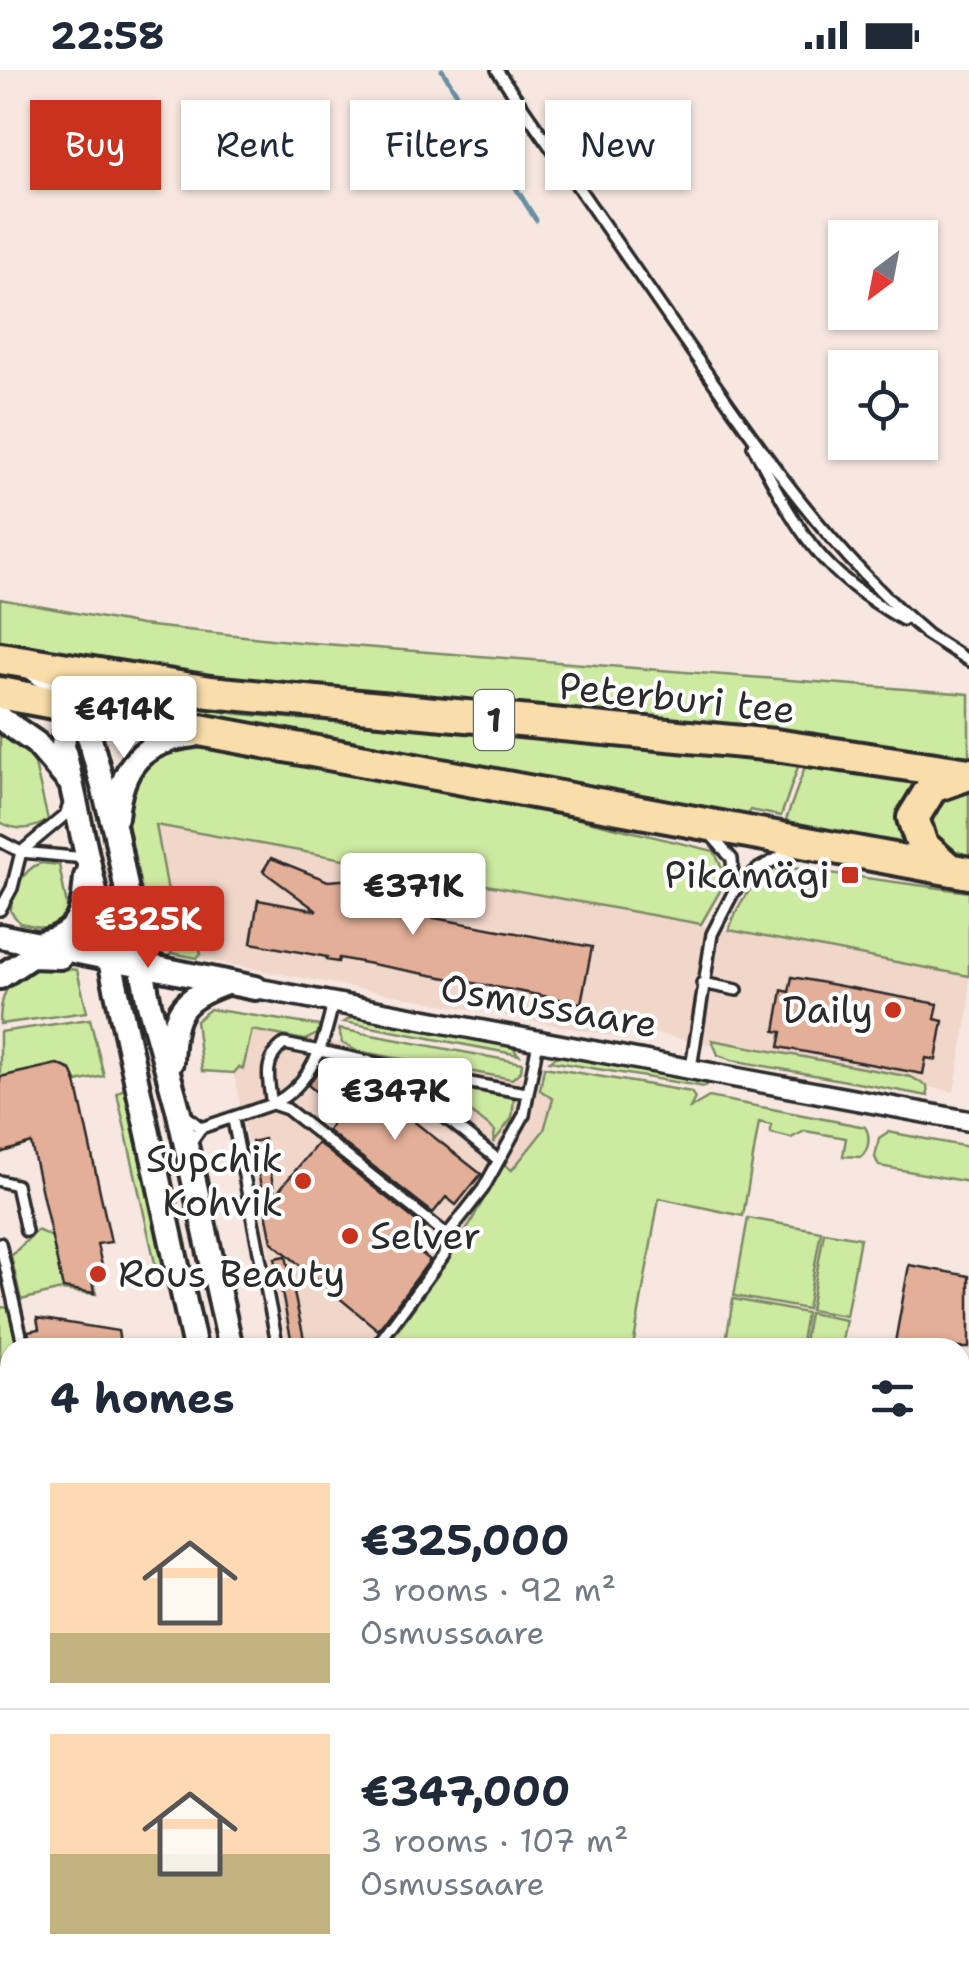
<!DOCTYPE html>
<meta charset="utf-8">
<style>
:root{--surface:#fff;--page:#f2f2f3;--text:#1f2937;--muted:#747a83;--line:#e0e1e3;--accent:#c8321e}
body{margin:0;font-family:"Shantell Sans",sans-serif;background:var(--page);color:var(--text);height:100vh;display:flex;flex-direction:column;font-size:38px;white-space:nowrap}
*{box-sizing:border-box;margin:0}
p{font-size:32px;color:var(--muted)}
.icon{flex:none;width:55px;height:55px;fill:none;stroke:currentColor;stroke-width:2;stroke-linecap:round;stroke-linejoin:round}
.map{position:relative;flex:1;overflow:hidden}
.sheet{position:absolute;left:0px;top:1268px;width:970px;height:642px;display:flex;flex-direction:column;background:var(--surface);border-radius:30px 30px 0 0;box-shadow:0 2px 8px #0004}
.sheet>*{flex:none}
.guide{position:absolute;left:30px;top:30px;width:910px;height:90px;display:flex;gap:20px}
.needle{width:65px;rotate:212deg}
.fabs{position:absolute;left:828px;top:150px;display:grid;gap:20px}
.fabs a{display:grid;place-items:center;width:110px;height:110px;border-radius:0px;background:var(--surface);box-shadow:0 2px 8px #0004;font-size:50px}
.price{position:absolute;translate:-50% -85px;padding:0 22px;border-radius:10px;background:#fff;color:#222;font-size:32px;line-height:65px;filter:drop-shadow(0 2px 5px #0008)}
.price::after{content:'';position:absolute;left:50%;top:60px;width:30px;height:22px;margin-left:-15px;background:inherit;clip-path:polygon(0 0,100% 0,50% 100%)}
.price.selected{background:var(--accent);color:#fff}
ul{padding:0;list-style:none}
li{display:flex;align-items:center;gap:30px;height:250px;padding:0 50px}
li+li{border-top:2px solid var(--line)}
li span{display:grid;place-items:center;flex:none;width:280px;height:200px;border-radius:0px;color:#555}
li>.icon{margin-inline-start:auto}
span .icon{width:120px;height:120px;fill:#fffc;stroke-width:1}
li b{font-size:42px}
h2{display:flex;justify-content:space-between;align-items:center;height:120px;padding:0 50px;font-size:42px}
.chip{padding:0 35px;border-radius:0px;background:var(--surface);box-shadow:0 2px 8px #0004;font-size:35px;line-height:90px}
.chip.selected{background:var(--accent);color:#fff}
.status{display:flex;justify-content:space-between;align-items:center;height:70px;padding:0 50px;background:var(--surface);direction:ltr}
.status svg{height:28px;fill:currentColor}
.map>svg:first-child{display:block}
.built{fill:#f1d6ca}
.green{fill:#cdeaa1;stroke:#7c8a66;stroke-width:2.5}
.lines{fill:none;stroke-linecap:round;stroke-linejoin:round}
.stream{stroke:#688fa2;stroke-width:5}
.building{fill:#e4af98;stroke:#2b2b2b;stroke-width:2.5}
.lane-casing{stroke:#2b2b2b;stroke-width:16}
.street-casing{stroke:#2b2b2b;stroke-width:25}
.secondary-casing{stroke:#2b2b2b;stroke-width:30}
.highway-casing{stroke:#2b2b2b;stroke-width:38}
.lane{stroke:#fff;stroke-width:9}
.street{stroke:#fff;stroke-width:18}
.secondary{stroke:#fff;stroke-width:22}
.highway{stroke:#f9deab;stroke-width:30}
.poi-dot{fill:#c8321e;stroke:#fff;stroke-width:4}
.labels{text-anchor:middle;stroke-width:8;stroke-linejoin:round;paint-order:stroke}
.shield{fill:#fff;stroke:#6b6b6b;stroke-width:2.5}
.shield-label{font-size:35px;font-weight:bold;fill:#2b2b2b}
.street-label{font-size:38px;fill:#2b2b2b;stroke:#fff}
.poi-label{font-size:38px;fill:#2b2b2b;stroke:#fff;text-anchor:end}
</style>
<div class="status"><b>22:58</b><svg viewBox="0 0 49 12"><path d="M0 12V9h3v3zM5 12V6h3v6zM10 12V3h3v9zM15 12V0h3v12zM26 1h20v11H26zM47 4h2v5h-2z"/></svg></div>
<div class="map">
<svg width="969" height="1908" viewBox="0 0 969 1908">
<rect width="100%" height="100%" fill="#f7e7e0"/>
<filter id="ink" filterUnits="userSpaceOnUse"><feTurbulence type="fractalNoise" baseFrequency=".01" numOctaves="2"/><feDisplacementMap in="SourceGraphic" scale="20" xChannelSelector="R" yChannelSelector="G"/><feConvolveMatrix kernelMatrix="1 2 1 2 8 2 1 2 1" color-interpolation-filters="sRGB"/></filter>
<g filter="url(#ink)">
<!-- built -->
<path class="built" d="M155 754 969 906V938L954 1022 626 958H620L618 967 197 888 177 872Z
M251 956 590 1019 386 1277 288 1278 234 1004Z"/>
<!-- green -->
<path class="green" d="M0 529 141 555 299 572 969 624V687L672 651 437 639 0 579Z
M124 628 240 644 800 691 781 746 750 740 747 752 123 637Z
M0 655 38 685 34 690 48 750C33 760 16 761 0 752Z
M162 677 212 679 516 734 714 781 727 809 701 854 156 755 177 871 198 869 201 884 197 888 171 883 167 889 153 875 124 736 126 715Z
M807 691 920 706 899 746 903 781 783 758Z
M969 720V786L935 773 925 740 947 721Z
M41 793 59 795 70 852 55 860 20 853 11 842C10 824 23 799 41 793Z
M785 797 969 822V906L729 860C737 835 756 801 785 797Z
M53 897 77 900 87 942 0 954C0 917 13 900 53 897Z
M210 939 320 956 317 964 305 970 252 960 243 999 239 997 234 1003 202 1001 196 951Z
M355 946 509 974 519 985 344 952Z
M90 949 104 1006 76 1012 71 1000 57 994 0 1007V962Z
M339 959 522 993 521 1001 512 1009 357 981 342 973Z
M712 970 911 1007 927 1016 928 1026 732 990 718 985Z
M559 985H568L709 1011 704 1017 550 991Z
M544 997 691 1022 695 1028 690 1038 709 1027 865 1057C871 1066 869 1080 861 1087L843 1086 846 1068 805 1061 791 1068 771 1063V1055L759 1052 743 1146 659 1128 633 1277H386L457 1177 503 1094 512 1100 544 1060 553 1029 540 1020Z
M436 1014 514 1028 512 1048 493 1073 495 1061 443 1020 433 1027Z
M128 1016 170 1211 168 1215 159 1211 117 1023Z
M888 1062 969 1077V1112L879 1096 875 1087 879 1068Z
M748 1148 821 1161 807 1239 734 1226Z
M37 1160 52 1167 63 1218 93 1223 94 1211 96 1224 61 1220 21 1230 11 1186Z
M824 1162 860 1168 846 1246 810 1240Z
M733 1229 806 1243 800 1277H725Z
M0 1237 8 1238 17 1277 10 1278V1350L0 1322Z
M809 1243 846 1250 841 1277H803Z
M0 1668 10 1670V1800L3 1809 10 1815 7 1860 0 1858Z"/>
<g class="lines">
<!-- stream -->
<path class="stream" d="M442 0 536 150"/>
</g>
<!-- building -->
<path class="building" d="M271 788 328 811 380 807 385 834 403 837 402 842 592 877 581 933 339 888 338 892 326 890 327 887 251 873 258 830 317 841 263 801Z
M792 907 938 934 935 949 943 951 936 990 926 988 923 1004 779 977 782 962 775 961 782 920 789 922Z
M57 994 71 1000 76 1012 111 1172 97 1174 105 1208 92 1211 94 1223 63 1218 31 1073 0 1083V1007Z
M320 998 348 1020 356 1005 367 1006 370 1017 481 1104 456 1135 446 1127 433 1143 328 1061 339 1040 308 1015Z
M264 1069 275 1125 318 1073 425 1158 411 1175 430 1190 378 1260 272 1172 252 1072Z
M286 1186 306 1278H293L275 1188Z
M909 1195 969 1206V1278H894Z
M37 1248 118 1261 121 1278H32L28 1261 39 1259Z"/>
<g class="lines">
<!-- lane casing -->
<g class="lane-casing">
<path id="lane" d="M497 0C559 90 622 180 684 270 757 375 829 481 927 564
M753 376C800 463 815 498 903 550
M925 563 969 591
M711 765 732 789 734 821 758 799 791 781
M0 771 21 782 65 745 70 732
M0 840 12 818 21 782 85 788
M702 913 737 920
M333 932C325 972 312 1015 272 1034 268 1011 263 989 284 974 366 989 446 1011 528 1023L538 972
M381 996 496 1088
M691 998 712 864 734 821
M183 1043 201 1058 189 1075
M233 1050 278 1278
M201 1058 272 1034 287 1039 447 1165
M0 1111 16 1115 26 1161
M0 1173 24 1278
M375 1278 444 1185 447 1165 483 1119 524 1045 528 1023
M0 1445 10 1434
M960 1531 969 1532
M0 1655 10 1657
M0 1890 10 1877"/>
</g>
<!-- street casing -->
<g class="street-casing">
<path id="street" d="M255 918 969 1051"/>
</g>
<!-- secondary casing -->
<g class="secondary-casing">
<path id="secondary" d="M33 598 72 628 90 669 115 760 149 934 178 1039 231 1278
M141 624C105 620 66 632 63 676L195 1278
M0 648 36 673 67 709
M116 747C121 695 142 671 194 665
M0 866 255 918
M44 872C81 863 83 841 86 807
M0 907 31 886 60 887
M171 992C173 942 179 930 226 913
M272 1900 308 1908
M324 1900 340 1908
M214 1908 215 1900
M231 1908 248 1900"/>
</g>
<!-- highway casing -->
<g class="highway-casing">
<path id="highway" d="M0 588 210 622 775 675 969 704
M0 623 969 803
M949 799 922 775 913 748 932 717 966 705"/>
</g>
<!-- lane -->
<use href="#lane" class="lane"/>
<!-- street -->
<use href="#street" class="street"/>
<!-- secondary -->
<use href="#secondary" class="secondary"/>
<!-- highway -->
<use href="#highway" class="highway"/>
</g>
</g>
<!-- markers -->
<g class="poi-dot">
<rect x="840" y="795" width="20" height="20" rx="5"/>
<circle cx="893" cy="940" r="10"/>
<circle cx="303" cy="1111" r="10"/>
<circle cx="350" cy="1166" r="10"/>
<circle cx="98" cy="1204" r="10"/>
</g>
<g class="labels">
<!-- shield labels -->
<rect class="shield" x="474" y="620" width="40" height="60" rx="8"/>
<g class="shield-label">
<text x="494" y="662">1</text>
</g>
<!-- street labels -->
<g class="street-label">
<text transform="translate(677 628) rotate(6)" y="13">Peterburi tee</text>
<text transform="translate(549 936) rotate(10)" y="13">Osmussaare</text>
</g>
<!-- poi labels -->
<g class="poi-label">
<text x="830" y="818">Pikamägi</text>
<text x="873" y="953">Daily</text>
<text x="283" y="1102">Supchik<tspan x="283" dy="44">Kohvik</tspan></text>
<text x="370" y="1179" text-anchor="start">Selver</text>
<text x="118" y="1217" text-anchor="start">Rous Beauty</text>
</g>
</g>
</svg>
<div class="fabs">
<a><svg class="needle" viewBox="-14 -14 28 28"><path d="M0-13l5 13h-10z" fill="#e53935"/><path d="M0 13l5-13h-10z" fill="#747a83"/></svg></a>
<a><svg class="icon" aria-label="locate" viewBox="0 0 24 24"><circle cx="12" cy="12" r="6"/><path d="M12 2v4M12 18v4M2 12h4M18 12h4"/></svg></a>
</div>
<b class="price" style="left:124px;top:691px">€414K</b>
<b class="price" style="left:413px;top:868px">€371K</b>
<b class="price selected" style="left:148px;top:901px">€325K</b>
<b class="price" style="left:395px;top:1073px">€347K</b>
<div class="guide">
<a class="chip selected">Buy</a>
<a class="chip">Rent</a>
<a class="chip">Filters</a>
<a class="chip">New</a>
</div>
<section class="sheet">
<h2>4 homes<svg class="icon" aria-label="filters" viewBox="0 0 24 24"><path d="M4 7h16M4 17h16"/><circle cx="9" cy="7" r="2"/><circle cx="15" cy="17" r="2"/></svg></h2>
<ul>
<li><span style="background:linear-gradient(#ffd9b3 75%,#c2b280 0)"><svg class="icon" aria-label="home" viewBox="0 0 24 24"><path d="M3 11l9-7 9 7M6 9v11h12V9"/></svg></span><div><b>€325,000</b><p>3 rooms · 92 m²</p><p>Osmussaare</p></div></li>
<li><span style="background:linear-gradient(#ffd9b3 60%,#c2b280 0)"><svg class="icon" aria-label="home" viewBox="0 0 24 24"><path d="M3 11l9-7 9 7M6 9v11h12V9"/></svg></span><div><b>€347,000</b><p>3 rooms · 107 m²</p><p>Osmussaare</p></div></li>
</ul>
</section>
</div>
